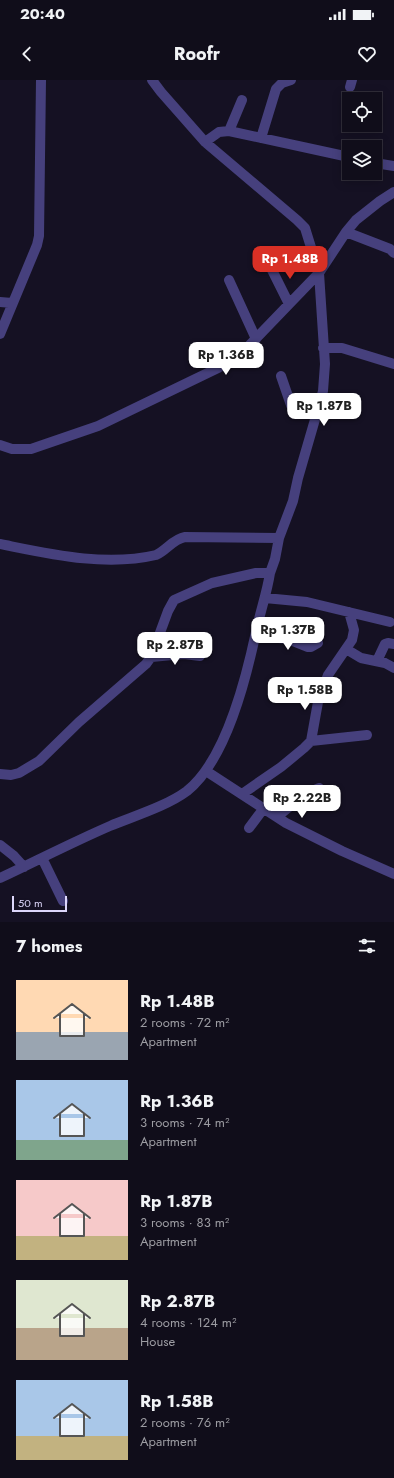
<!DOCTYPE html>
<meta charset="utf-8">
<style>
:root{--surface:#100d1a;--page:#191623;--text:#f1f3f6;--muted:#9c9ca2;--line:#302d39;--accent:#d93025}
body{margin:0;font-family:Jost,sans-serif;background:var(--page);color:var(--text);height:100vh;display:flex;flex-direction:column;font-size:15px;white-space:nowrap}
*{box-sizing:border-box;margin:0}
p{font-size:13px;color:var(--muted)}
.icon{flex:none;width:22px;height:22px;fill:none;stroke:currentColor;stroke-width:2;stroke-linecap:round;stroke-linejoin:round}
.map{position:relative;height:842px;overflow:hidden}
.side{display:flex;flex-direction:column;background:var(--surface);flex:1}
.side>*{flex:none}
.fabs{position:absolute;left:342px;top:12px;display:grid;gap:8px}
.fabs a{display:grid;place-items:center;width:40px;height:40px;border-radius:0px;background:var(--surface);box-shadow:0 2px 10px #0003,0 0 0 1px var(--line);font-size:20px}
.scale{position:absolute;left:12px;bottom:10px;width:55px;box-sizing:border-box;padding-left:4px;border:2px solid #ddd7fb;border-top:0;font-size:11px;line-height:14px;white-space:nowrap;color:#ddd7fb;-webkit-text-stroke:3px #151123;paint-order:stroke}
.price{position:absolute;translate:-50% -34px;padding:0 9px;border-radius:8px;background:#fff;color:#222;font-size:13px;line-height:26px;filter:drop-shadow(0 1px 2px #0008)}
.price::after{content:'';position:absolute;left:50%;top:24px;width:12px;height:9px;margin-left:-6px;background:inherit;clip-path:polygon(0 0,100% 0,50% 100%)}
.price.on{background:var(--accent);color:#fff}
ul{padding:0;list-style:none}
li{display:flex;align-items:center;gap:12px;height:100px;padding:0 16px}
li span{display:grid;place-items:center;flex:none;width:112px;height:80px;border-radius:0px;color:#555}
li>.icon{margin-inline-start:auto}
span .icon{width:48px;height:48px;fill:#fffc;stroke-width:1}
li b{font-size:17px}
h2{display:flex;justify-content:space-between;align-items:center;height:48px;padding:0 16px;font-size:17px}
.status{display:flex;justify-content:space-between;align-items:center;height:28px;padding:0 20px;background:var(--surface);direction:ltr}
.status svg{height:11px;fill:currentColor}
header{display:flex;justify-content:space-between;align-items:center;height:52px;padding:0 16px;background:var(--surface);font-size:18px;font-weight:700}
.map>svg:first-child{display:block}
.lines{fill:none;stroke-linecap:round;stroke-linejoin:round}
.minor{stroke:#46407d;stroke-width:10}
</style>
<div class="status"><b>20:40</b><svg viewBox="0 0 49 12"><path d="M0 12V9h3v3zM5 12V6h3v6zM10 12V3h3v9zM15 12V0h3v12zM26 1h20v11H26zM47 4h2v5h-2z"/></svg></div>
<header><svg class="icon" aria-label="back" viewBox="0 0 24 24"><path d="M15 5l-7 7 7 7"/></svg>Roofr<svg class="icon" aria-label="heart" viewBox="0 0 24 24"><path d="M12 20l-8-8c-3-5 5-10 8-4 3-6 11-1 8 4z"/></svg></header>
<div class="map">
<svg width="394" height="842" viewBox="0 0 394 842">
<rect width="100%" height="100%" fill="#151123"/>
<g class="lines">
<!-- minor -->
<path class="minor" d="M152 0 161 12 205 62 297 140 305 148 319 193 325 284 323 311 316 336 298 398 293 421 279 458 275 479 270 493
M350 7 352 0
M229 51 242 20
M261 58 276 9 282 3 291 0
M205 62 219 52 229 51 349 77
M375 83 394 86
M346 152 390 169 394 173
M270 186 289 224
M229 200 256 259
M0 222 12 223
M0 254 37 165 39 156 41 0
M323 268H342L394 284
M281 296 291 325 294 329 316 336
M0 365 12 369H31L98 346 218 288 242 273 319 193 346 152 356 140 380 121 394 112
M0 464C50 474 105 487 156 475 167 470 173 459 185 457L279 458
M265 518 307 522 390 542
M256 552 269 557 288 559 308 567H311L318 563
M281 558 286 554 295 550
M346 569 361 578 385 583 394 588
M151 577 184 574 200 576
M377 581 385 564 388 563 394 564
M311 661 367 655
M206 691 286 743 342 771 394 794
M0 694 11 695 19 693 39 681 79 642 146 584 151 577 168 531 174 520 212 503 256 493H270C267 513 260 532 256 552 246 599 226 680 187 711 167 726 134 736 110 746 73 762 36 781 0 798
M242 714 281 687 304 668 311 661 318 622 328 595 352 560 354 550 349 532
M277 737 305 714 319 708
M249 748 264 728
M0 765 14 776 24 787
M42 778 63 821"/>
</g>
</svg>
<div class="fabs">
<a><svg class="icon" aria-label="locate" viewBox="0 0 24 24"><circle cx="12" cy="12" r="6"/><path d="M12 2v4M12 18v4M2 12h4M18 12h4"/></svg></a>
<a><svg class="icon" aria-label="layers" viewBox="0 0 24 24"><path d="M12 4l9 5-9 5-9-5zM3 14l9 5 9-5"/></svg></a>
</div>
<div class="scale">50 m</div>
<b class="price on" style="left:290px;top:200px">Rp 1.48B</b>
<b class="price" style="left:226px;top:296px">Rp 1.36B</b>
<b class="price" style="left:324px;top:347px">Rp 1.87B</b>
<b class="price" style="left:288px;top:571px">Rp 1.37B</b>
<b class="price" style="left:175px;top:586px">Rp 2.87B</b>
<b class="price" style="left:305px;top:631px">Rp 1.58B</b>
<b class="price" style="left:302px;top:739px">Rp 2.22B</b>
</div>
<section class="side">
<h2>7 homes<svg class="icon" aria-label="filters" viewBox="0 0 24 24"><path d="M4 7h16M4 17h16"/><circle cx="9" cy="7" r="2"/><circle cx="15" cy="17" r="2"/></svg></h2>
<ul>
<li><span style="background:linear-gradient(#ffd9b3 65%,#9aa5b1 0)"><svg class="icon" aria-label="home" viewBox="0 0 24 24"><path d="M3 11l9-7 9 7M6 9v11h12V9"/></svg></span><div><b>Rp 1.48B</b><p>2 rooms · 72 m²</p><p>Apartment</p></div></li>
<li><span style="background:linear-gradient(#a9c7e8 75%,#7fa58c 0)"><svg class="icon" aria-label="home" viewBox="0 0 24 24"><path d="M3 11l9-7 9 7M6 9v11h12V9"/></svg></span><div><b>Rp 1.36B</b><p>3 rooms · 74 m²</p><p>Apartment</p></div></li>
<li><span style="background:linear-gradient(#f6c9c9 70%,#c2b280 0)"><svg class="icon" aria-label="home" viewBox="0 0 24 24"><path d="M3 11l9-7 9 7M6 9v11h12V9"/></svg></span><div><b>Rp 1.87B</b><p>3 rooms · 83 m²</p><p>Apartment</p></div></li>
<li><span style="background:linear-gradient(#dfe7d0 60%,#b9a48a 0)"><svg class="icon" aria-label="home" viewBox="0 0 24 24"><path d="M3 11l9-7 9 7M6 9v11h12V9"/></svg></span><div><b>Rp 2.87B</b><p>4 rooms · 124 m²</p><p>House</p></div></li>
<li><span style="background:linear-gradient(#a9c7e8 70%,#c2b280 0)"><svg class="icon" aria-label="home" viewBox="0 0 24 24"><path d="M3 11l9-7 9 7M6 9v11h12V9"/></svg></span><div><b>Rp 1.58B</b><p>2 rooms · 76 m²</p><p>Apartment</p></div></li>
</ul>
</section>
